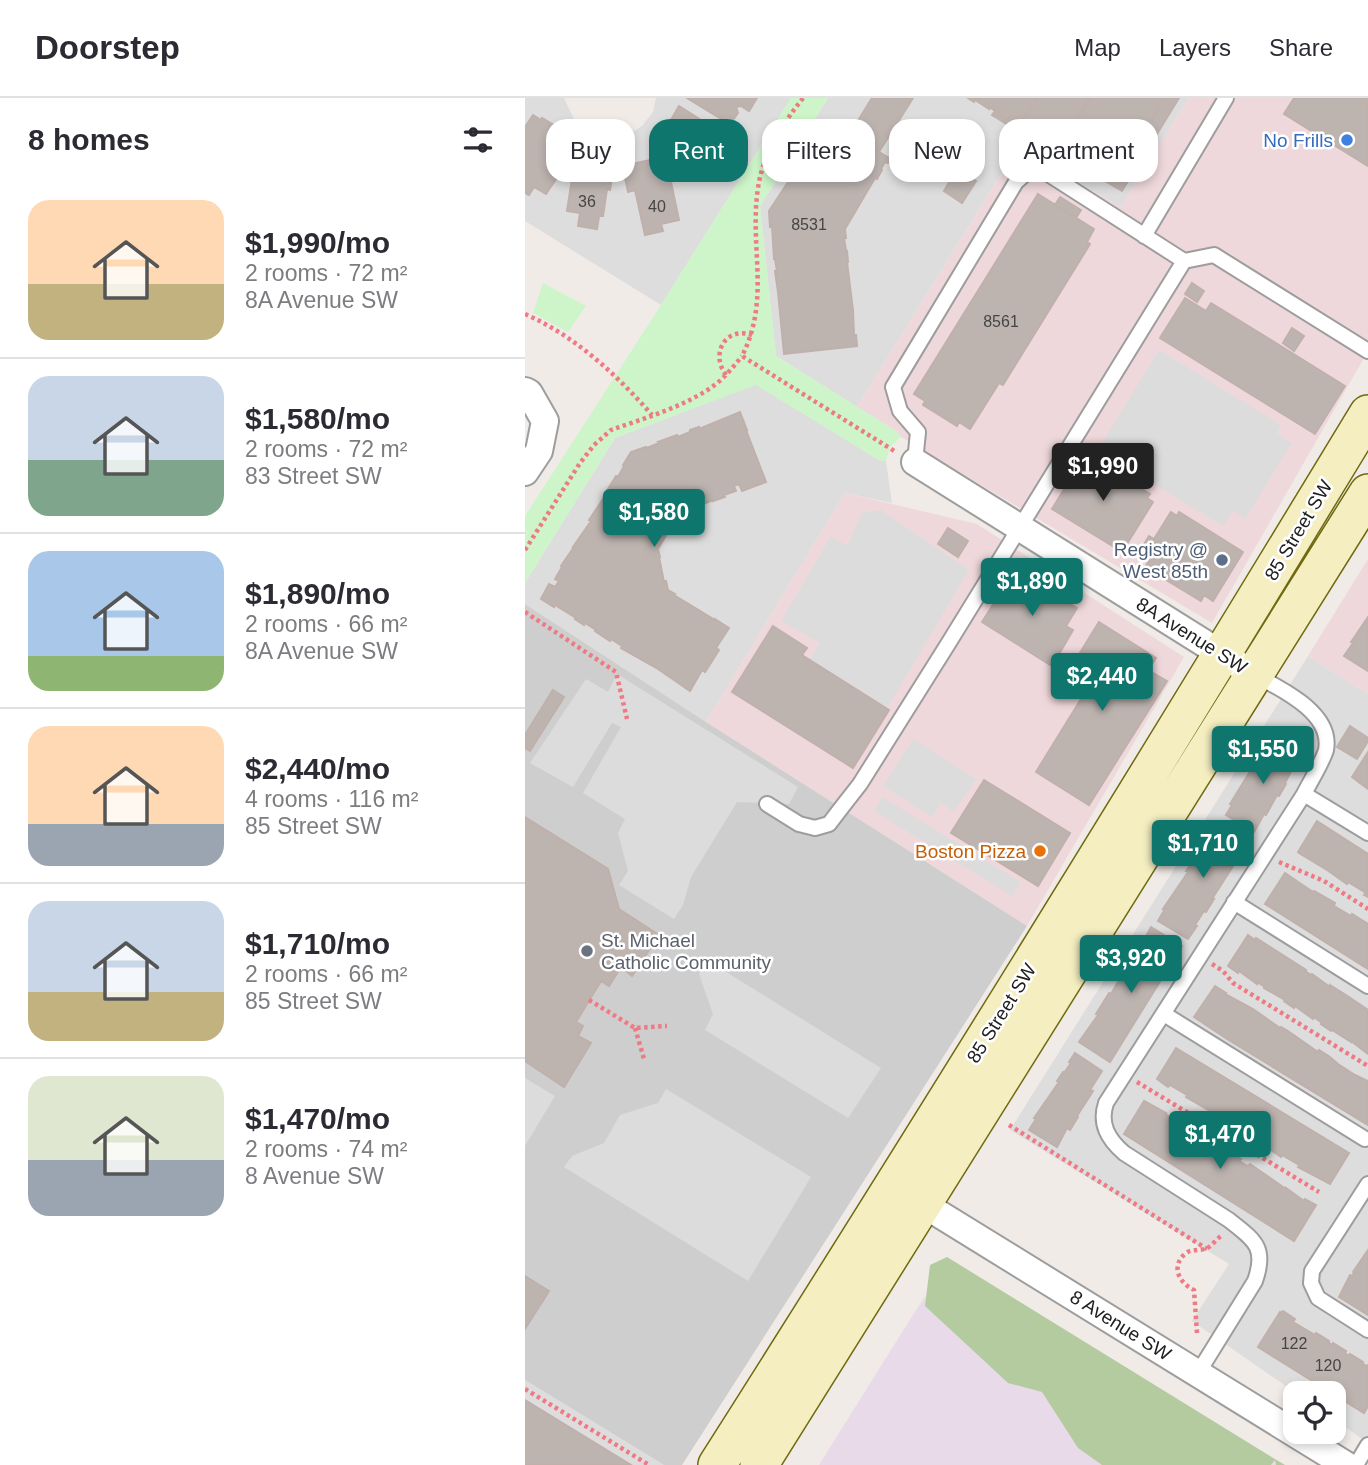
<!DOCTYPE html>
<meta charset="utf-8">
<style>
:root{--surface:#fff;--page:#f2f2f3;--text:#2b2b33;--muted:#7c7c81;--line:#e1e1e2;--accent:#0f766e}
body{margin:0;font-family:Arial,sans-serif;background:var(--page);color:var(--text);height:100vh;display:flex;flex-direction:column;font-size:26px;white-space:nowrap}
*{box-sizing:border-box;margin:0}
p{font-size:23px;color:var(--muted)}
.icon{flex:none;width:38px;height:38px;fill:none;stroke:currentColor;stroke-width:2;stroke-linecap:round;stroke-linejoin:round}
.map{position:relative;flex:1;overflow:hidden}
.panel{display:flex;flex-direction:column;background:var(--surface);width:525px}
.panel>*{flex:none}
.top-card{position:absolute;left:21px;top:21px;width:665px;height:63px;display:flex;gap:14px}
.controls{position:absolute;left:758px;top:1283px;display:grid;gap:14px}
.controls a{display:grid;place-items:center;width:63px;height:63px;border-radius:14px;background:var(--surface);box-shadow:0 4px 10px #0003;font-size:35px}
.price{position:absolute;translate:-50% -60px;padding:0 16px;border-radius:7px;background:var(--accent);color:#fff;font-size:23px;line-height:46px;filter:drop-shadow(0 2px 4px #0008)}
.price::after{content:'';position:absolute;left:50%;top:42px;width:21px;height:16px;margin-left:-10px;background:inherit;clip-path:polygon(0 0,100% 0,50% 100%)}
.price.selected{background:#222;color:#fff}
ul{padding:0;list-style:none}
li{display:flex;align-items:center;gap:21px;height:175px;padding:0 28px}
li+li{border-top:2px solid var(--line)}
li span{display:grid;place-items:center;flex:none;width:196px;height:140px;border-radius:21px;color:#555}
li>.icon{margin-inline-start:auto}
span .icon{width:84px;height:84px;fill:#fffc;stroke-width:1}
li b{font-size:30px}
h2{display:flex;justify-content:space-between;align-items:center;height:84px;padding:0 28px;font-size:30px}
.tag{padding:0 24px;border-radius:21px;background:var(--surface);box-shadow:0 4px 10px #0003;font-size:24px;line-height:63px}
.tag.selected{background:var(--accent);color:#fff}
header{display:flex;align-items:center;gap:42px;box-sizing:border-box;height:98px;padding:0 35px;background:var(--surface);border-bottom:2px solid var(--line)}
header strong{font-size:33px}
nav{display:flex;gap:38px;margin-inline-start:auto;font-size:24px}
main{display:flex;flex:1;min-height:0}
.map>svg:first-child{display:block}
.residential{fill:#dedddd}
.commercial{fill:#efd8db}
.industrial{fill:#e8dae8}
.religious{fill:#cecece}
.forest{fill:#b4cba0}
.park{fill:#cdf5c9}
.parking{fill:#dcdcdc}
.building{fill:#bdb4b0;stroke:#c0b0ab;stroke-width:2}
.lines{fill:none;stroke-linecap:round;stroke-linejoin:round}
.lane-casing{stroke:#9d9d9d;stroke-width:18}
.street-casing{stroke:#9d9d9d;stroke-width:30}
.secondary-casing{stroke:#6f690f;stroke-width:40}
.path{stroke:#ee7a83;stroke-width:4.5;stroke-dasharray:3.5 3.5;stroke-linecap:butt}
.lane{stroke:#fff;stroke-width:14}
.street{stroke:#fff;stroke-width:26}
.secondary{stroke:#f4eec1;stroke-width:37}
.shop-dot{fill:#3f7fe0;stroke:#fff;stroke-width:2.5}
.service-dot{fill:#5c6f8a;stroke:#fff;stroke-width:2.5}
.food-dot{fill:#e8710a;stroke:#fff;stroke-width:2.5}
.worship-dot{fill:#6b7280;stroke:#fff;stroke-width:2.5}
.labels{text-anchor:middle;stroke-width:5;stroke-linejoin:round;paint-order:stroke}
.number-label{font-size:16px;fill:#474544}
.shop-label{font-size:19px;fill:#366cbe;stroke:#fff;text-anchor:end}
.street-label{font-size:19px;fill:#202020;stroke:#fff}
.service-label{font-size:19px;fill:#4e5e75;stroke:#fff;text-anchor:end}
.food-label{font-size:19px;fill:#c56008;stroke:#fff;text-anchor:end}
.worship-label{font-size:19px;fill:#5b616d;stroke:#fff;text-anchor:start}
</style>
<header>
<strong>Doorstep</strong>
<nav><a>Map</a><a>Layers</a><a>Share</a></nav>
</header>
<main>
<section class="panel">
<h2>8 homes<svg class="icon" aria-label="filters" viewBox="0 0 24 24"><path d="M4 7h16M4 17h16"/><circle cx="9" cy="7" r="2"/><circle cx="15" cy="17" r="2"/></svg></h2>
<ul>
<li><span style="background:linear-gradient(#ffd9b3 60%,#c2b280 0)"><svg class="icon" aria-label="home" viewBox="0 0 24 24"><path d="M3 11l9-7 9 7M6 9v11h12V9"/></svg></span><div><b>$1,990/mo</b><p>2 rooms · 72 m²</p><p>8A Avenue SW</p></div></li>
<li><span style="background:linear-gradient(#c9d6e8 60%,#7fa58c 0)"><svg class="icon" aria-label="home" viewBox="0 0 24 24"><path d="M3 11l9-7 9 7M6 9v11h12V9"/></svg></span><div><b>$1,580/mo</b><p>2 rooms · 72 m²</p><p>83 Street SW</p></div></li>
<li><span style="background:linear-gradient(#a9c7e8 75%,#8fb573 0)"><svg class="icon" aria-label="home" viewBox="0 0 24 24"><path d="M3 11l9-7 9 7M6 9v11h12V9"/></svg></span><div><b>$1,890/mo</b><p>2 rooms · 66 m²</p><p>8A Avenue SW</p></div></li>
<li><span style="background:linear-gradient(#ffd9b3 70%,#9aa5b1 0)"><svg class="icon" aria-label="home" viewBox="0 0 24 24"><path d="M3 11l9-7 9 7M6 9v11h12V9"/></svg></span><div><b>$2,440/mo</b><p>4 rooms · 116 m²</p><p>85 Street SW</p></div></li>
<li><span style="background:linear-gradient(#c9d6e8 65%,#c2b280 0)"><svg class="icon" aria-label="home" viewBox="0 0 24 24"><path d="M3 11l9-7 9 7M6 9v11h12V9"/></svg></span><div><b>$1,710/mo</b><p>2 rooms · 66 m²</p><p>85 Street SW</p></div></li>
<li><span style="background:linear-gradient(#dfe7d0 60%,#9aa5b1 0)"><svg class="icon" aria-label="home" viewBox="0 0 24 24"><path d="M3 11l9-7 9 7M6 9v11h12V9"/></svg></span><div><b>$1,470/mo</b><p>2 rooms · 74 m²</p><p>8 Avenue SW</p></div></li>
</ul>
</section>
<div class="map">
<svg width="843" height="1367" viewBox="0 0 843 1367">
<rect width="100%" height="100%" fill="#f0ebe7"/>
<!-- residential -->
<path class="residential" d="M0 0H39L49 21 57 29 74 39 86 40 103 37 117 28 128 14 131 0H266L136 207 0 123Z
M303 0H664L596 109 492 50 332 309 251 258 235 108Z
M231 286 354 362 361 363 367 405 320 395 181 624 0 506V485L90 340Z
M783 558 843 596V1345L809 1321 808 1295H771L667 1223 704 1166 485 1032Z
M0 1282 139 1367H0Z"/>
<!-- commercial -->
<path class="commercial" d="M664 0H843V253L687 525 376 339 371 333 332 309 492 50 596 109Z
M320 395 452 426 659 559 502 828 181 624Z
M843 461V596L783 558Z"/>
<!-- industrial -->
<path class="industrial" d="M423 1181 760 1367H294L391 1212 407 1189Z"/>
<!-- religious -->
<path class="religious" d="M0 506 181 624 502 828 157 1367H139L0 1282Z"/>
<!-- forest -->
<path class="forest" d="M422 1159 750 1361 760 1367H751L750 1362 746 1367H577L553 1350 517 1294 483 1285 400 1208 405 1167Z"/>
<!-- park -->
<path class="park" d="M266 0H303L235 108 251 258 371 333 376 339 365 349 361 363 354 362 231 287 90 340 0 485V418L136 207Z
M18 185 61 208 43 234 8 215Z"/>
<!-- parking -->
<path class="parking" d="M634 252 756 327 752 335 767 345 720 421 708 413 698 428 573 352Z
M356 412 444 472 362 610 285 561 295 545 256 523 306 438 322 448 337 415Z
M92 576 273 689 264 706 212 704 166 779 158 807 149 821 94 787 103 773 93 735 100 721 58 695 96 629 87 625 48 689 5 665 61 581 83 594Z
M388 641 451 681 429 714 416 705 407 719 358 688Z
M357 699 496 784 487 798 349 713Z
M182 862 356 970 323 1020 180 932 188 916 174 876Z
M0 980 30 998 0 1048Z
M141 991 286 1079 223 1183 39 1069 47 1058 79 1045 95 1017 133 1005Z"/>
<!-- building -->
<path class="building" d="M162 0H232L224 13 216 8 211 9 213 15 208 22 201 24Z
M347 0H388L354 54 366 61 363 65 360 64 356 71 357 72 352 81 350 80 320 131 321 140H319L321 153H322L323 164H322L328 212 329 237H331L332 248 259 256 253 194 250 173H252L250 161H249L247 128 245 129 244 113 271 72 283 51 284 52 294 34 299 36 308 23 326 34Z
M443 0H511V3L497 22 486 16 483 21 464 9V11L450 2 449 4Z
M511 0H563L564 2 552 18 553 19 541 35 530 56 467 17 470 13 483 21 486 16 497 22 511 3Z
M563 0H640L591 79 585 75 580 83 530 53 564 2Z
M640 0H654L597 93 580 83 585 75 591 79Z
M769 0H843V68L759 16Z
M154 8 176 22 174 25 185 31 183 34 205 48 187 79 139 48 144 40 138 36Z
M8 17 16 22 17 20 37 32 24 53 30 56 31 54 41 60 40 62 43 64 21 96 9 89 4 97 0 95V29Z
M62 61 85 65V66L89 67 85 92 82 91 78 118H74L72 131 53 128 55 115 42 113 49 68H53V62L61 63Z
M130 61 133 72 143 70 154 122 136 126 138 133 120 137 110 92 103 94 98 70 108 68 107 66Z
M432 71 451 83 437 105 419 93Z
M513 96 569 131 562 144 565 146 478 287 474 285 445 331 434 324 432 328 398 307 400 303 389 296Z
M535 99 556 112 551 120 530 107Z
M667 185 679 193 672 204 660 196Z
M660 200 681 213 686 205 820 288 790 336 635 240Z
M767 230 779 238 769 253 758 245Z
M215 314 222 332H221L241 384 217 393 214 386 209 388 211 393 199 397 200 399 188 403V402L157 415 150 422 133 451 135 459H134L139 484 141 483 143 492 150 496 149 497 190 522V521L204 530 191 550 194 552 180 574 177 572 165 593 133 571 96 550 97 548 86 541 85 543 70 533 71 532 60 525 59 527 50 521 51 520 30 507 29 509 16 501 24 486 30 489 34 483 30 481 37 469 36 468 49 449H48L66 423 64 422 82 395 81 394 91 378 93 379 99 368 98 367 106 354 121 349 122 350 134 345 133 344 152 337 153 339 165 334V332L174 329V331Z
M561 356 625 396 622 400 628 404 600 449 594 445 591 450 527 411Z
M646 414 652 418 654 414 718 454 688 503 679 497 676 503 620 469 624 463 618 460 620 456 615 453 624 438 629 441Z
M423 430 443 443 433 459 413 446Z
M490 472 552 510 541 528 548 532 527 568 457 524Z
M843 519V573L819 558 828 545 826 544Z
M574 524 631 560 623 572 642 583 564 707 511 674 564 588 556 583 555 585 542 576Z
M248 528 282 550 277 557 364 612 328 670 207 594Z
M28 592 39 599 5 653 0 650V637Z
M825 628 843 640V643L832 661 812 649Z
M746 641 774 658 760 685 761 686 754 698 752 697 741 717 739 716 729 734 701 717 707 707 705 706 734 659 736 660Z
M843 654V691L827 679Z
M459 682 545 735 513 788 426 735Z
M0 719 83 771 94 811 134 837 107 878 96 869 84 888 76 883 51 924 58 928 53 938 66 945 39 989 0 963Z
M792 723 843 756V799L839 797 841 795 823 784 822 786 802 772 774 755 773 754Z
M691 725H694L723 744 711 766 710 765 687 801H689L681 814 679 813 670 827 672 828 663 841 633 823 640 811H638L663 774 661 773 686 736 685 735Z
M760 775 788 794 789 793 810 805 809 808 826 818 827 816 843 826V871L740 806Z
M626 829 657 848 585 964 554 944 573 917 571 916 584 895 586 896 608 858 610 859Z
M723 837 730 842 731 840 781 872 780 873 786 877 787 876 805 889V887L824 899 843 912V956L826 943V944L807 932 806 933 796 926 797 925 789 919 788 921 770 908 769 910 759 903 760 902 739 890 740 889 732 884V886L714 873 713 875 703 868Z
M690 888 701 895 700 896 728 911 755 930 756 929 763 933 793 954 794 952 805 959 813 966 830 977 843 983V1027L702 941 669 919Z
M651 950 824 1055 805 1086 773 1069 774 1067 757 1057 756 1059 720 1034 719 1036 698 1023 699 1021 661 999 662 997 645 987 643 989 632 981Z
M550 955 577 973 565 992 568 993 552 1018 553 1019 545 1032 542 1030 532 1049 504 1032 511 1021 509 1020 534 984 532 983 538 974 539 975 546 965 544 964Z
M619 1003 641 1015 640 1016 649 1021 650 1020 660 1026 659 1028 667 1033 668 1031 679 1038 678 1040 698 1050 697 1052 716 1061 714 1063 723 1068 725 1066 761 1091V1090L779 1103 780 1101 791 1107 769 1143 599 1036Z
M843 1152V1217L814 1199 825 1177 827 1178 829 1175 828 1174Z
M0 1178 24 1193 0 1231Z
M758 1213 770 1221 768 1224 790 1237 791 1235 804 1243 803 1244 807 1247 808 1245 821 1253 820 1255 824 1258 825 1256 838 1264 837 1265 841 1268 843 1267V1308L839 1315 733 1249 755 1214 756 1215Z
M0 1302 106 1367H0Z"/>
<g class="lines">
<!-- lane casing -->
<g class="lane-casing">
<path id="lane" d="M619 138 701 0
M390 364 393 334 375 313 368 289 491 84 501 75 514 70 659 163 689 157 843 253
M779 696 843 735
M242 706 274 726 290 730 304 726 317 709 335 686 423 546 659 163
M709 804 843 888
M639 916 840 1041
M843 1086 787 1173 786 1185 793 1200 843 1232
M673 1275 730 1183C742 1149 729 1142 704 1122L599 1055C583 1041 574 1026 581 1005L779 696C785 684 798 663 801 652 808 615 756 591 730 577
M831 1367 843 1347"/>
</g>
<!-- street casing -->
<g class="street-casing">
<path id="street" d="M0 293 4 295 20 323 14 353 0 374
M390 364 730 577
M385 1098 821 1367"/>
</g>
<!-- secondary casing -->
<g class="secondary-casing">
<path id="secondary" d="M192 1367C413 1019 629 669 843 316
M234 1367 843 395"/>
</g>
<!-- path -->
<path class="path" d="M278 0C257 27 238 55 233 90 224 149 246 201 217 258L371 354
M0 216C50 238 91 276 127 317
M201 277C185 256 200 228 227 237
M0 452 55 365 69 347 86 332C120 320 162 308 191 286 201 278 209 268 217 258
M0 514 91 574 102 621
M754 764 799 783 843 811
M687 866 698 873 708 885 843 968
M64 902 110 930 142 928
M110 930 119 961
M612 984 794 1094
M484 1027 682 1151
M672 1235 669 1192C654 1185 645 1168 661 1155 668 1150 677 1154 684 1149 688 1146 692 1141 697 1137
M0 1291 124 1367"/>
<!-- lane -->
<use href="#lane" class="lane"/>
<!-- street -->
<use href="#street" class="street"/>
<!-- secondary -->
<use href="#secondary" class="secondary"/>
</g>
<!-- markers -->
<circle class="shop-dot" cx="822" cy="42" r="7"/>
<circle class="service-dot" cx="697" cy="462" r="7"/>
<circle class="food-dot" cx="515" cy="753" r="7"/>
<circle class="worship-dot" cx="62" cy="853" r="7"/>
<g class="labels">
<!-- number labels -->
<g class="number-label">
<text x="62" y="109">36</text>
<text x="132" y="114">40</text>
<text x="284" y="132">8531</text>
<text x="476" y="229">8561</text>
<text x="769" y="1251">122</text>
<text x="803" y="1273">120</text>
</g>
<!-- shop labels -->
<g class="shop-label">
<text x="808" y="49">No Frills</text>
</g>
<!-- street labels -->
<g class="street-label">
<text transform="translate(773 432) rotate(-59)" y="7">85 Street SW</text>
<text transform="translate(667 537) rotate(32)" y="7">8A Avenue SW</text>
<text transform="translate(476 915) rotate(-58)" y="7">85 Street SW</text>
<text transform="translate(596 1227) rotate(32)" y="7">8 Avenue SW</text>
</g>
<!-- service labels -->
<g class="service-label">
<text x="683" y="458">Registry @<tspan x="683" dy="22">West 85th</tspan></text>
</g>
<!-- food labels -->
<g class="food-label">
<text x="501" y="760">Boston Pizza</text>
</g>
<!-- worship labels -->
<g class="worship-label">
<text x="76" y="849">St. Michael<tspan x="76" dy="22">Catholic Community</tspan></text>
</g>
</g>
</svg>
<div class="controls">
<a><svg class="icon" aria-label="locate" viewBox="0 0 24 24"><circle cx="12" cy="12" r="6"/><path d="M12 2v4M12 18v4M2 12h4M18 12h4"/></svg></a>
</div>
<b class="price selected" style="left:578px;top:405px">$1,990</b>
<b class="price" style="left:129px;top:451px">$1,580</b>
<b class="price" style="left:507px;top:520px">$1,890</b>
<b class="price" style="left:577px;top:615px">$2,440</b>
<b class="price" style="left:738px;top:688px">$1,550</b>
<b class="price" style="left:678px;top:782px">$1,710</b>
<b class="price" style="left:606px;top:897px">$3,920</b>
<b class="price" style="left:695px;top:1073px">$1,470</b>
<div class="top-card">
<a class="tag">Buy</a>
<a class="tag selected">Rent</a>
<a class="tag">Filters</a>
<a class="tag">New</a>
<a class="tag">Apartment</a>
</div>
</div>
</main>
